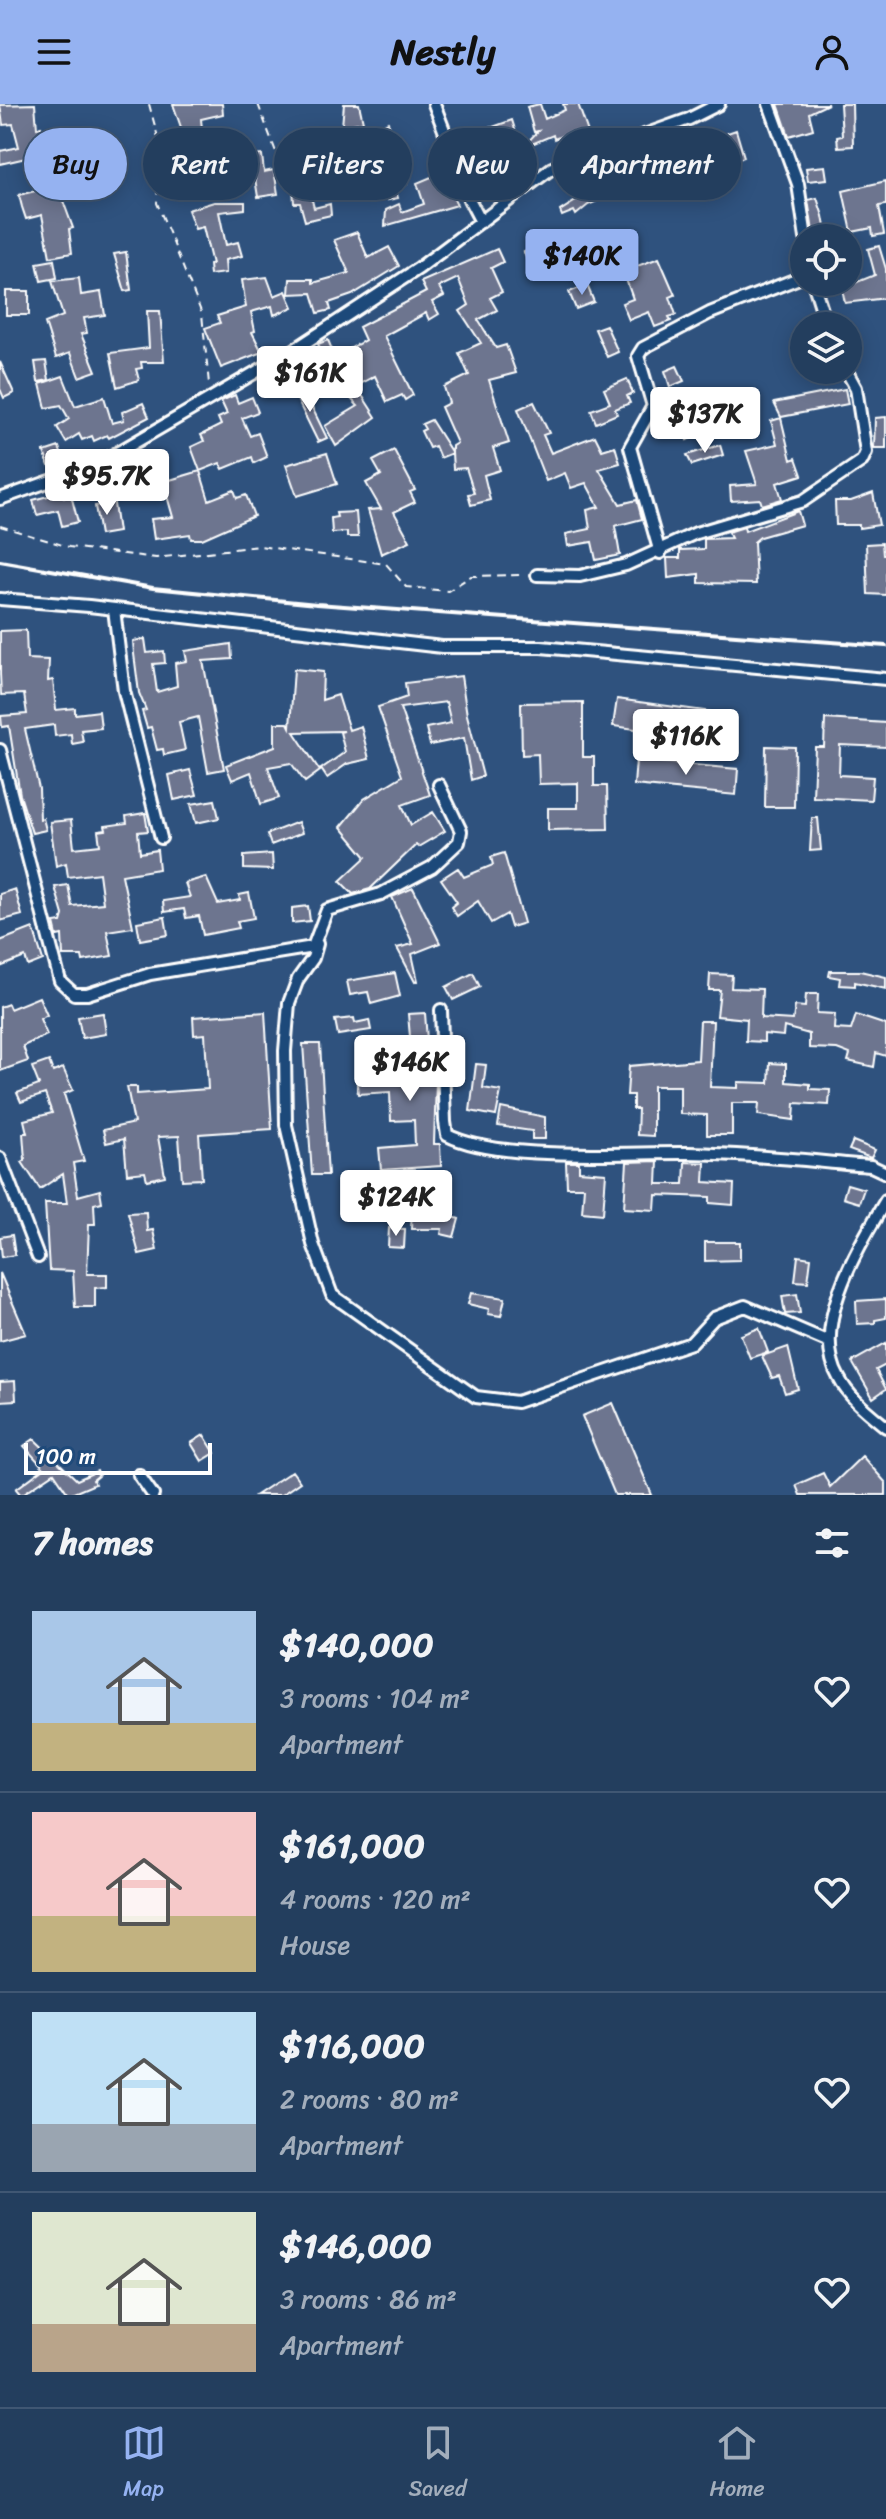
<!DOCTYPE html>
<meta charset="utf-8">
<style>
:root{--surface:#233e5e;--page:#2f4967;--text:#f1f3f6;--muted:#a3aebc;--line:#405773;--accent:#95b2f1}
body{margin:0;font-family:Sriracha,sans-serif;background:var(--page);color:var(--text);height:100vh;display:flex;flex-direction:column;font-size:30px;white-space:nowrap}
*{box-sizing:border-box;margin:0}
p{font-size:26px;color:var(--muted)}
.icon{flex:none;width:44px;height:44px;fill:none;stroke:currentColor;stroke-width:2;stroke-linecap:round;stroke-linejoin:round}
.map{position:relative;height:1391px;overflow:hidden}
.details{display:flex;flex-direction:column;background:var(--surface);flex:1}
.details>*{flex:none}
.hud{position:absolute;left:24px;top:24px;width:838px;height:72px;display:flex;gap:16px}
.buttons{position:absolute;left:790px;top:120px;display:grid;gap:16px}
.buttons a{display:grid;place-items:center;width:72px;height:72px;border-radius:50%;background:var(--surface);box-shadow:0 4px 20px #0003,0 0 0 2px var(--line);font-size:40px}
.scale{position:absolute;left:24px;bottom:20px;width:188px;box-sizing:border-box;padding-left:8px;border:4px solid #fff;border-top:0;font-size:22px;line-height:28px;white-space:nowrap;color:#fff;-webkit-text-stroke:6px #1f4a7a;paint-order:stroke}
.price{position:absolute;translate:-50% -68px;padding:0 18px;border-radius:8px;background:#fff;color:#222;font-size:26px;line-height:52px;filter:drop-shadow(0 2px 4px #0008)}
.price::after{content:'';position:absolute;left:50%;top:48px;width:24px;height:18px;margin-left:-12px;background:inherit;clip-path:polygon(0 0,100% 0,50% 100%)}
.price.on{background:var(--accent);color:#111}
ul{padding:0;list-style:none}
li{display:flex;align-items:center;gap:24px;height:200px;padding:0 32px}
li+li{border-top:2px solid var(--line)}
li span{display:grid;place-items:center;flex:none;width:224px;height:160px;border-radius:0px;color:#555}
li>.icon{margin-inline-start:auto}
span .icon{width:96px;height:96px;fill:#fffc;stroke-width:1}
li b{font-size:34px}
h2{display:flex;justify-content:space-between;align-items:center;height:96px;padding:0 32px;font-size:34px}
.tag{padding:0 28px;border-radius:36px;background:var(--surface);box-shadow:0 4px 20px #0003,0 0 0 2px var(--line);font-size:28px;line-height:72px}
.tag.on{background:var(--accent);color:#111}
header{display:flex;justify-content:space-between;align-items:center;height:104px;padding:0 32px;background:var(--accent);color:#111;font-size:36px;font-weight:700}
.tabs{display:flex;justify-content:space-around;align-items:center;height:112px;border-top:2px solid var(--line);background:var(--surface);font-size:22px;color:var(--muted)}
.tabs a{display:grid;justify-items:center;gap:4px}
.tabs .on{color:var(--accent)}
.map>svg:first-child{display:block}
.building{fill:#6d748f;stroke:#fff;stroke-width:2}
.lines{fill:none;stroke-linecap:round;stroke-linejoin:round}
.minor-casing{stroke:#fff;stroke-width:16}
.path{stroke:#fff;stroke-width:2;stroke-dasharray:8 6;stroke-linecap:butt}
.minor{stroke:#1f4a7a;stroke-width:10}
.rail{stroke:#fff;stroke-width:4}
</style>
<header><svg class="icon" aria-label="menu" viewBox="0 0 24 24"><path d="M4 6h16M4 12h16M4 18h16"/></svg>Nestly<svg class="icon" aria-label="person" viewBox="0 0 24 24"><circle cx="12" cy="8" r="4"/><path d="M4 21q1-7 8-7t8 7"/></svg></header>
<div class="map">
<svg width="886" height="1391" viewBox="0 0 886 1391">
<rect width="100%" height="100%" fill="#2f527e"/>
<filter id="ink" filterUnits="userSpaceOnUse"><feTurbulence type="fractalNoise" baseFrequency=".0125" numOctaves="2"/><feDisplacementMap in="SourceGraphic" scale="16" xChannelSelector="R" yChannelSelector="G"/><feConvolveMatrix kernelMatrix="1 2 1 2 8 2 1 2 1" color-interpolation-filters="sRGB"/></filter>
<g filter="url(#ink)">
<!-- building -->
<path class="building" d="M35 0 37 24 41 23 45 35 55 96 62 94 73 124 69 125 72 149 50 153 42 111 26 115 22 103 19 91 35 87 26 54 0 60V47L19 43 13 20 3 21 0 1Z
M173 0H222L223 10 201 15 204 44 239 37 242 53 262 51 264 68 274 66 278 90 258 93 254 68 223 75 218 51 198 55 202 71 187 75 182 58 165 63 163 39 184 32Z
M344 0H359L363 18 342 22Z
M540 0 545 15 565 6 563 0H578L590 34 577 39 573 28 554 35 553 31 522 44 538 27 534 28 527 3Z
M778 0H828L809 9 813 25 789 32Z
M840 0H852L853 42 838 43 837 33 842 32Z
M512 16 517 32 491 39 497 64 519 44 530 55 518 66 522 73 488 89 479 72 471 41 459 43 454 28 493 23Z
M388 18 393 32H396L407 80 395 84 398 94 388 96 380 72 348 78 345 62 367 58 358 31Z
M736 26 744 53 730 59 725 48 706 56 693 30 704 27 707 36Z
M825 62 827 75 808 77 806 64Z
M623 64 631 82 588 101 576 111 574 107 562 112 560 107 604 79 602 73Z
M305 68 314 104 330 100 331 111 305 117 300 99H294L293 83 298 82 296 70Z
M443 68 457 101 385 122 386 106 399 100 402 108 424 100 417 79Z
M886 77V101L879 102 884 130 873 132 872 124 852 128 843 87Z
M817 94 823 112 827 134H814L808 96Z
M214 98H245V105L219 108 226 141 238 138 242 152 225 156 226 169 210 171 209 161 212 160 203 123 195 125 188 106Z
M357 128 368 154 389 143 399 162 352 191 329 199 331 206 318 209 312 189 289 190 290 175H313V179L349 169 334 136Z
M557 134 560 140 567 137 572 151 562 154 566 173 547 177 541 161 530 165 524 148Z
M879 142 886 165V194L845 199 842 184 875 171 868 145Z
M497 145 503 158 491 164 502 188 490 194 497 206 478 216 496 244 506 241 516 269 489 276 509 339 493 344 500 366 484 371 490 396 471 401 468 390 474 389 466 364 453 365 452 349 440 354 435 342 429 344 421 327 425 325 422 320 431 316 452 349V342L457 339 441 303 449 299 444 283 469 271 459 249 481 239 460 207 469 201 458 174 439 183 444 192 432 198 439 210 429 216 426 209 384 232 413 291 405 296 402 291 387 298 375 272 356 282 376 313 336 342 325 322 358 302 339 282 330 287 319 268 302 276 294 260 321 247 318 240 328 236 335 253 365 236 359 223 426 188 421 178Z
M126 148 131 186 125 187 114 150Z
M659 154 675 191 670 193 676 211 669 213 671 217 655 223 649 208 629 216 622 199 633 195 623 167Z
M54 156 57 174 41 177 37 159Z
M267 173 274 192 286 187 293 203 274 211 272 202 251 208 255 227 252 228 262 248 221 264 205 224 220 219 217 212 246 203 242 176Z
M79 174 81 191 101 188 105 211 84 214 87 229 81 230 96 267 79 273 70 249 56 254 45 219 63 212 52 177Z
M587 181 594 198 576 205 569 188Z
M6 187H29V211H6Z
M147 207H160L164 258H141L142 264 136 265 139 276 117 283 110 249 149 244Z
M606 221 618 248 607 253 595 225Z
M46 257 49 276 38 278 35 258Z
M0 258 14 289 4 294 0 285Z
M677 262 684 277 670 283 665 267Z
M63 272 75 302 104 293 112 319 124 316 122 308 143 299 149 313 109 334 107 331 94 337 92 332 82 336 79 330 66 338 57 323 69 315 61 301 46 304 40 280Z
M627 275 633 289 627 292 630 299 615 305 617 310 596 319 591 306 610 299 604 285Z
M301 281 327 334 318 338 292 285Z
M845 285 848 300 781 313 774 299Z
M235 291 238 299 252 293 258 308 242 314 250 332 258 329 267 353 254 359 252 353 223 365 220 359 200 367 191 343 204 337 201 331 221 321 218 314 227 310 221 297Z
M690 296 698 320 708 315 712 324 687 336 676 300Z
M534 298 549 329 543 331 551 349 595 332 602 346 615 342 620 359 599 365 620 400 637 396 642 415 615 422 620 451 596 456 592 438 568 442 566 430 590 425 587 406 599 403 586 379 571 384 565 369 546 377 518 305Z
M886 313V344H874L875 314Z
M781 314 791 356 796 354 802 371 777 379 782 395 762 401 760 395 731 397 730 382 757 380 746 347 777 340 771 317Z
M720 341 723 351 692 361 687 351Z
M59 343 64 358 49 362 44 348Z
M394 346 415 386 410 388 415 398 394 408 410 437 381 450 368 406 381 405 366 379 381 371 373 357Z
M327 349 337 380 297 392 286 361Z
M200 367 209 396 234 386 237 394 246 391 254 412 202 435H191L190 430 154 435 151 415 173 413 163 378Z
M63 388 64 393 71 391 78 418 62 422 58 406 37 411 33 396Z
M873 389 879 421 859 424V421H836L835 397H851Z
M113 393 118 428 100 431 95 402 102 401 101 394Z
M798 407 802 421 760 433 754 438 756 480 699 479V470L668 474 667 454H680V446L704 445V435L731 434 728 428 744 423 745 427Z
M356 408 358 433H347V428L332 429 331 414 337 413 336 409Z
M882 439 883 451H886V491L868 490 866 440Z
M26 526 27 555 49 556 48 577 53 576 56 606 75 604V610L99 607 101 624 81 626 83 638 72 640 71 630 55 632 54 621 25 625 39 685 40 715 43 714 46 726 32 729 20 691 9 622 2 623 1 612 27 610 24 590 1 591 0 570V527Z
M145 535 147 549 164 547 165 559 153 560 157 588 177 582 175 559 187 557 185 547 231 540 232 555 203 557 224 665 208 668 198 613 179 618 185 646 164 651 163 645 157 646 151 623 147 624 142 607 146 606 139 589 134 550 133 537Z
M294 565 323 568 322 596 338 591 349 626 361 622 369 655 347 660 327 674 321 665 345 648 340 628 344 627 294 628 320 667 305 678 291 659 268 663 279 694 261 700 251 668 232 676 226 661 275 642V619H288L290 623Z
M461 572 467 611 483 672 471 676 464 634 430 641 426 624 451 619 446 598 400 604 430 691 402 701 411 721 433 708 445 727 418 743 416 741 370 785 353 790 340 777 366 753 341 723 364 695 402 672 378 603 407 593 405 579Z
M617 595 727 610 724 637 613 622Z
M583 598V653H594V682H607L608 725 548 726V704H578V679L539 680 538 650 522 651 521 599Z
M825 615 886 619V643L840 641 839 671 873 673 871 696 813 693 815 643H824Z
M766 642 795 643 794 703H765Z
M636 656 738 665 736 691 634 681Z
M190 666 197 691 174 696 169 671Z
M215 696 219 714 196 719 191 700Z
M145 709 148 727 138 728 140 749 157 746 159 765 122 771 133 823 107 827 112 852 83 857 82 852H63L62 831 57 832 54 819 61 818 63 811 55 783 68 781 72 802 103 799 99 769 68 773 66 759 56 762 50 718 71 716 74 744 100 741 98 727 106 726 105 722 127 719 126 712Z
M812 714H818L821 746 810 747Z
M298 718 302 729 271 741 267 730Z
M504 749 524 819 511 823 507 810 491 819 478 797 457 812 451 803 457 798 441 775 458 764 464 773 493 761 491 753Z
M272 750 273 766 244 765V752Z
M206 773 218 800 240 796 239 791 249 789 254 814 237 817 239 824 203 831 199 812 186 814 184 805 164 808 163 797 190 793 185 779Z
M413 784 440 839 412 850 418 877 415 878 397 844 413 840 392 793Z
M15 785 22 811 0 817V790Z
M308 802 310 817 292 819V804Z
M165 813 168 831 140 836 137 818Z
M33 824 43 856 28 862 25 853 0 863V837Z
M830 867H860L886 873V885L855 878V882L839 881 840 874 829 872Z
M395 869 400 892 371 900 368 888 350 891 347 877Z
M473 869 480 883 453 896 446 883Z
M710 870 732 871 731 884 762 885 761 914 793 916 795 902 805 903 806 890H818L817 909 835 910 834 925 851 926 856 911 886 921V952L876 949 874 963 848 957 850 950 837 945 809 944V930L784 923 783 932 764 930V938L746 937 747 915 717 912 720 886H709Z
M39 893 47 911 40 915 47 931 23 942 28 957 0 967V903L8 900 10 905Z
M265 908 272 1025 199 1030 202 1075 182 1076 179 1032 158 1033 165 1072 147 1076 145 1068 127 1070 124 1035 106 1039 103 1026 134 1019 127 983H137V990L208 985 205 930 194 931 193 913Z
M103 909 106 930 82 934 78 913Z
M425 909 430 977H436L434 1040H440L441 1062 381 1066 379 1044 415 1041 414 1016 391 1017 390 988 358 990 356 971 413 967 408 910Z
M354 914 355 919 369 916 371 926 338 931 335 916Z
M700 917H713L710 983 738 984V978L769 979 770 959 786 960V978L810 980V985L830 986 829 1001 795 999 794 1016 758 1011 759 999H732V1031H707V1011L680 1010V982H653V1032L637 1031 638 1005H633V991H627L629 962 698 956Z
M303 940H320L328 1071H312Z
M49 957 53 968 63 964 73 986 64 990 84 1057 73 1059 78 1092 100 1086 102 1098 94 1100 95 1120H89L87 1170H107V1183L95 1184V1203H75L73 1167 49 1166 45 1099H67L63 1070 40 1085 22 1058 25 1056 23 1029H27L24 1016 52 1009 45 990 21 998 17 989 39 981 32 963Z
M476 960 486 961 483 984 501 987 496 1012 470 1007Z
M501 1004 545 1013V1035H532V1027L498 1022Z
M853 1037 875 1046 871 1054 849 1046Z
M658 1057 657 1080H684L685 1058 705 1059 704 1078 734 1080 733 1101 710 1099V1093L656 1091 655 1106 624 1104 627 1058Z
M566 1058H579V1067L606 1069 603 1110 582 1108 584 1083H567Z
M847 1080 864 1085 859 1099 843 1094Z
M412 1105 431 1106 459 1115 454 1133 441 1130 442 1125H411Z
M146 1108 147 1127 153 1126 157 1146 139 1150 128 1109Z
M389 1124 405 1125 404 1144 388 1143Z
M12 1131 15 1151 2 1153 0 1133Z
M705 1138H740V1156L705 1157Z
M798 1152 811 1154 808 1178 795 1177Z
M0 1169 26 1230 0 1237Z
M471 1189 505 1194 501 1212 488 1210 489 1205 468 1200Z
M797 1190 800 1209 785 1210 782 1192Z
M886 1195V1214L875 1216V1219L857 1220 856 1197Z
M759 1224 768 1248 750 1254 741 1231Z
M886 1239V1261L876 1266 886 1285 873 1294 852 1258Z
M788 1243 798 1285 785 1289 779 1272 772 1274 762 1252Z
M15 1277 16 1296 0 1297V1278Z
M613 1299 652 1391H615L582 1312Z
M204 1331 215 1349 202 1357 191 1339Z
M34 1335 77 1376 97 1367 99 1371 93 1376 95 1380 69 1391 54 1369 21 1391 16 1385 44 1364 24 1342Z
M862 1352 886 1379V1391H800L796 1381 823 1369 830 1383Z
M292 1367 300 1378 281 1391H256Z"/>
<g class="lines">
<!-- minor casing -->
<g class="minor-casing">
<path id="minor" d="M434 0 452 47 465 58 469 67V95L481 118
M769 0 798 80 806 134
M813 178 827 222
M0 395 98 360 294 246 419 164 552 64 689 15 719 0
M660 449 630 343 653 302 638 252 643 244 710 209 804 172
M537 471 580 472 626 461 696 429 803 397 862 357 866 348 856 284 846 266
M0 495 89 502 442 543H541L886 575
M114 505 124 587 161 734
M0 646 60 877 74 890H87L150 870 313 843 327 806 381 790 432 763 459 738 461 727 439 681
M317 840 313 854 298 875 289 899 285 947 286 1021 313 1140 332 1191 476 1293 517 1298 691 1239 714 1214 745 1202 829 1238
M441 906 445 1018 447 1031C500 1058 626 1048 689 1049 750 1050 810 1057 871 1062L886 1069
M0 1054 38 1153
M886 1096C859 1142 809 1222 839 1274 849 1294 869 1309 886 1323
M139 1371 153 1391"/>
</g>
<!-- path -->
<path class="path" d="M149 0 159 37 157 99 202 210 209 280
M258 0 279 56
M0 422 69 443 156 454 259 442 386 460 406 483 448 487 471 472 524 471"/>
<!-- minor -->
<use href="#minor" class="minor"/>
<!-- rail -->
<path class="rail" d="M0 457 153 484 317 500 886 542"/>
</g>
</g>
</svg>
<div class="buttons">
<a><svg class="icon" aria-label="locate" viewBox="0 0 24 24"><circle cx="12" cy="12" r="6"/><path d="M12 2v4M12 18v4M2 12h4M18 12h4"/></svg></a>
<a><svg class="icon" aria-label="layers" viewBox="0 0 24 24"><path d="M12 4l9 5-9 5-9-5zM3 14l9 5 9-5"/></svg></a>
</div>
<div class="scale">100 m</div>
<b class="price on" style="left:582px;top:193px">$140K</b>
<b class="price" style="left:310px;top:310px">$161K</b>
<b class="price" style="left:705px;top:351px">$137K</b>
<b class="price" style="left:107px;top:413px">$95.7K</b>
<b class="price" style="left:686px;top:673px">$116K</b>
<b class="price" style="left:410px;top:999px">$146K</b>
<b class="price" style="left:396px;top:1134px">$124K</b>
<div class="hud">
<a class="tag on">Buy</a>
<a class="tag">Rent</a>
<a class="tag">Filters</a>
<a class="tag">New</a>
<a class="tag">Apartment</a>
</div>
</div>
<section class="details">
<h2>7 homes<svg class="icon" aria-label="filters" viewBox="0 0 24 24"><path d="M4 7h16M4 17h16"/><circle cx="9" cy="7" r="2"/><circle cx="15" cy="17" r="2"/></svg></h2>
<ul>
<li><span style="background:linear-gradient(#a9c7e8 70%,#c2b280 0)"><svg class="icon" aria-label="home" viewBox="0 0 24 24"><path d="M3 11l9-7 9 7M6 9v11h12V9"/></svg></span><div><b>$140,000</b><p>3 rooms · 104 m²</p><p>Apartment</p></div><svg class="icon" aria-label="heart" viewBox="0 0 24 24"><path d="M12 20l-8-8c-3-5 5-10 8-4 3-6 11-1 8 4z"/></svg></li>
<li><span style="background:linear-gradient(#f6c9c9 65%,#c2b280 0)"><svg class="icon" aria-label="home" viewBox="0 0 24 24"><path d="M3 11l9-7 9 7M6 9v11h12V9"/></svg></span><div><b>$161,000</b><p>4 rooms · 120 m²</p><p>House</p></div><svg class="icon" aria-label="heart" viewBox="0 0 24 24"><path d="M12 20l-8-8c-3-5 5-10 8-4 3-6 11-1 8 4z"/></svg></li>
<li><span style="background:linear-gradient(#bfe0f5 70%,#9aa5b1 0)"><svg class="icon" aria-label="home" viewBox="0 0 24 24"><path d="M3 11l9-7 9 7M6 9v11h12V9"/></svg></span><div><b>$116,000</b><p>2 rooms · 80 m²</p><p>Apartment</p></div><svg class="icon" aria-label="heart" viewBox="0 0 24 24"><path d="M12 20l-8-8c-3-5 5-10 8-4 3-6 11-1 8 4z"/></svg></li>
<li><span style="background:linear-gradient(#dfe7d0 70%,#b9a48a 0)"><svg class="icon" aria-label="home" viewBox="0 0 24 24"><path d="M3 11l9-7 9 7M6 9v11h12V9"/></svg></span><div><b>$146,000</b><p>3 rooms · 86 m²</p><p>Apartment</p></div><svg class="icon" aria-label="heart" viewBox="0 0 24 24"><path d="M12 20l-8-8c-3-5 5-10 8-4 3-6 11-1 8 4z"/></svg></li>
</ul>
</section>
<nav class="tabs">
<a class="on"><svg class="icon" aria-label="map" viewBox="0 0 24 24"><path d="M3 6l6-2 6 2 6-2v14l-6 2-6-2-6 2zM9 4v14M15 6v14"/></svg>Map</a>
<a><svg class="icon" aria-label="saved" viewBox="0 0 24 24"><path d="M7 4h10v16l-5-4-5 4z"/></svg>Saved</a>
<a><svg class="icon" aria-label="home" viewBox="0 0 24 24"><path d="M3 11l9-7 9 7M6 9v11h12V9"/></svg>Home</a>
</nav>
